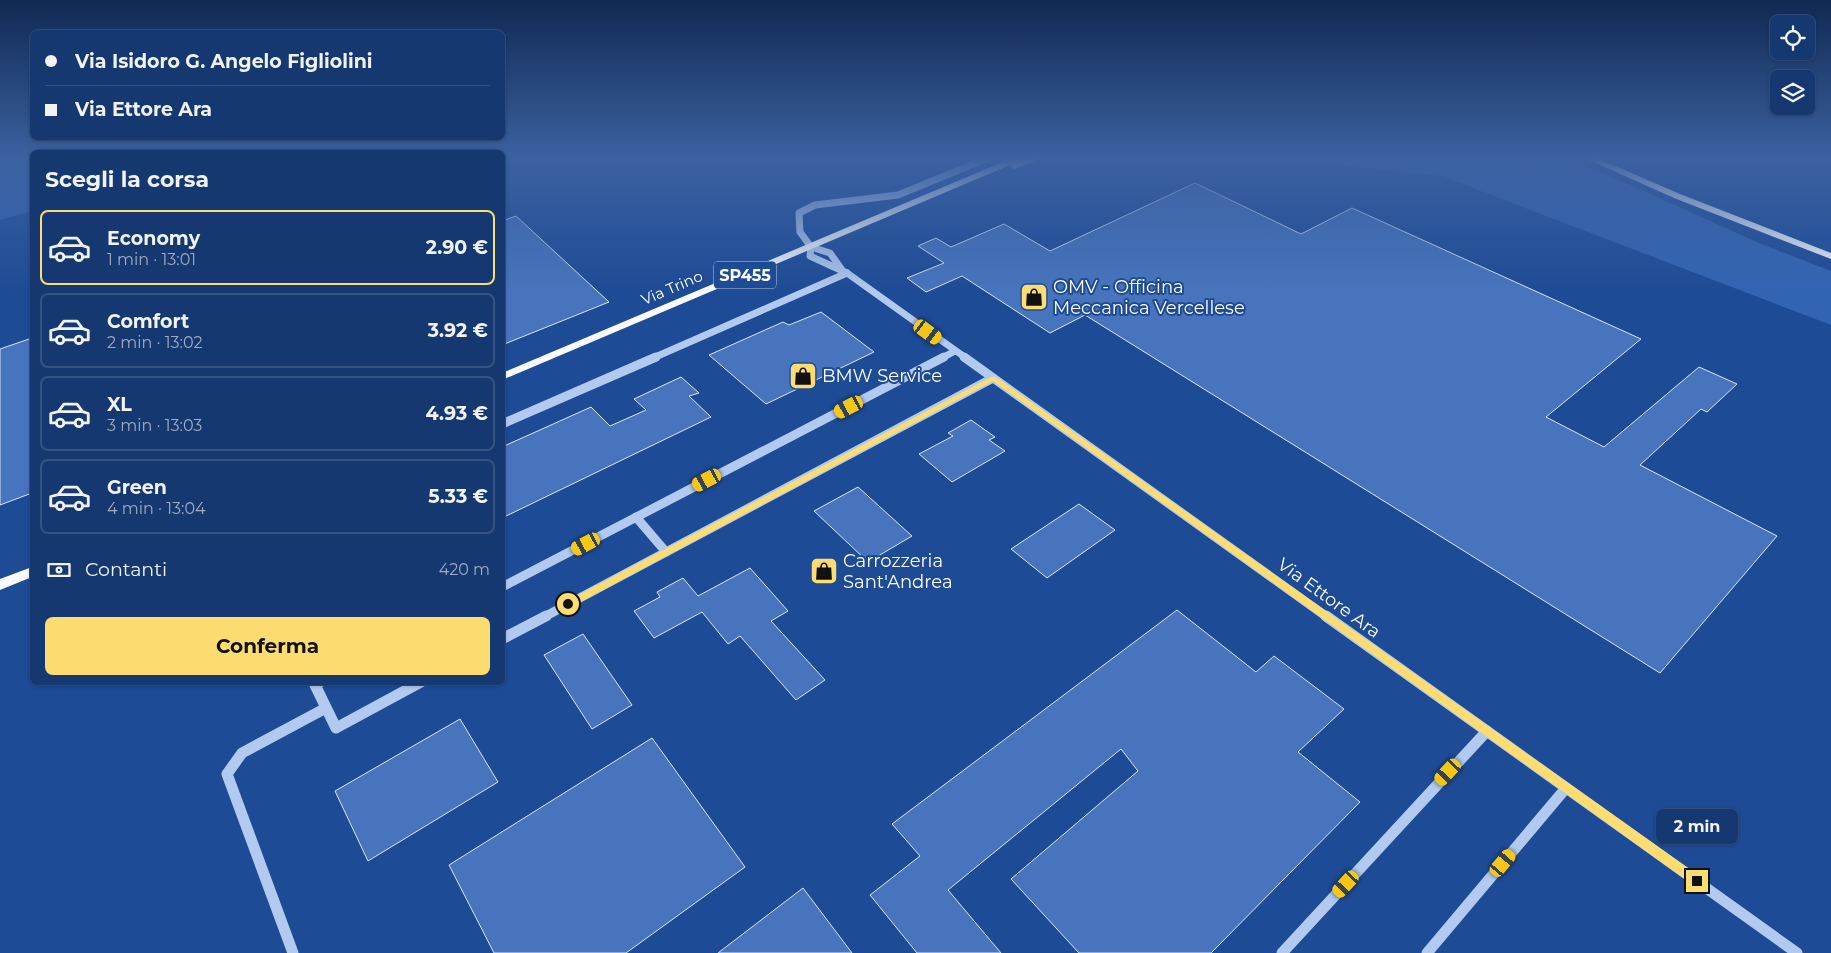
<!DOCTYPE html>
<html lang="it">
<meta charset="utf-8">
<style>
body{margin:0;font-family:Montserrat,sans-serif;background:#1f3f75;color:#f1f3f6;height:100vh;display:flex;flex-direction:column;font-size:19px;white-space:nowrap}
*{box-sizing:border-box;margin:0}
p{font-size:16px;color:#9eacc3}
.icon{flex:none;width:28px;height:28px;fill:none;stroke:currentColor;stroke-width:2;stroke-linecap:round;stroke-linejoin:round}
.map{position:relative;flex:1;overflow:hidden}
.side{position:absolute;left:30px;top:150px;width:475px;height:535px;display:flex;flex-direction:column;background:#163870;border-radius:8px;box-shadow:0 1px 4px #0004,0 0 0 1px #355283}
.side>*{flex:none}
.top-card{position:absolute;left:30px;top:30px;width:475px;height:110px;border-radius:8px;box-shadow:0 1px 4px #0004,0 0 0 1px #355283;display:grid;align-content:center;height:110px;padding:0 15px;background:#163870}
.controls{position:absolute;left:1770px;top:15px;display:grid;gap:10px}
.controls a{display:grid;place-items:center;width:45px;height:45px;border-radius:8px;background:#163870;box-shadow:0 1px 4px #0004,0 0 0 1px #355283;font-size:25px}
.end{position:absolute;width:22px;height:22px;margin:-11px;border:6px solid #fddd72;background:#111;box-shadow:0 0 0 2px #111}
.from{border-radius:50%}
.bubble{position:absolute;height:35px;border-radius:8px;background:#163870;box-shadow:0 1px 4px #0004,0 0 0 1px #355283;font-size:16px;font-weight:700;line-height:35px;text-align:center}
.car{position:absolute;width:15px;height:30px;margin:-15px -8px;border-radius:6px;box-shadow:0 0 4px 1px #0007;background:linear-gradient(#f5c518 24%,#345 0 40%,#f5c518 0 76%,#345 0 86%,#f5c518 0)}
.top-card b{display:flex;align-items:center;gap:18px;height:48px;font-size:19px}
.top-card b+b{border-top:1px solid #355283}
.top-card i{width:12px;height:12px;background:#f1f3f6}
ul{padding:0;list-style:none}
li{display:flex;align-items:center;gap:15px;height:75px;margin:0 10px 8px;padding:0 5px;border:2px solid #355283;border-radius:8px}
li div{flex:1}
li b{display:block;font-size:19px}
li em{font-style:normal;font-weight:700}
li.selected{border-color:#fddd72}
li>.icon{width:45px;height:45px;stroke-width:1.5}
h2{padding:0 15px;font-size:22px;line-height:60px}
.pay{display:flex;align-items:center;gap:12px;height:55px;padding:0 15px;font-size:19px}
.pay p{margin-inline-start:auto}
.button{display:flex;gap:10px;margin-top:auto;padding:10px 15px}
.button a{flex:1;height:58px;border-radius:8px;background:#fddd72;color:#111;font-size:20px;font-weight:700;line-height:58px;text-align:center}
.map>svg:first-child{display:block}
.green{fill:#3364b3}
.building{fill:#4774bc;stroke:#d8e6fa}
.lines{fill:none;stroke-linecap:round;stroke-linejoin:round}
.minor-far2{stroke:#b2caef;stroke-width:7}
.minor-far1{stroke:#b2caef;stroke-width:9}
.minor{stroke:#b2caef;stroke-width:11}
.major{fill:#fafcff;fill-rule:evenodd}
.route{fill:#fddd72}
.labels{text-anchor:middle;stroke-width:4;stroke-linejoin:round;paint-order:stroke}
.far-street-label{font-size:15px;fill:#fff;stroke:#1e4b95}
.shield{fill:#1e4b95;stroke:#bcc9df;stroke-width:1}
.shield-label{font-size:16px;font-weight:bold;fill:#fff}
.poi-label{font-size:18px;fill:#fff;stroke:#1e4b95;text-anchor:start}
.street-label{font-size:18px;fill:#fff;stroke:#1e4b95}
</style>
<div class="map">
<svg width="1831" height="953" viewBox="0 0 1831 953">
<rect width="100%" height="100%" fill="#1e4b95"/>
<g class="green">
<polygon points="0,158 32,158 32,211 0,220"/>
<polygon points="1312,158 1563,158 1626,183 1759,243 1831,271 1831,325 1442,176 1299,161"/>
</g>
<g class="building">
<polygon points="1195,183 1301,234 1352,208 1641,339 1546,417 1604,447 1699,367 1737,384 1707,412 1701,409 1640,465 1777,536 1660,673 1085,315 1050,333 962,276 926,292 907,278 944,263 918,246 936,238 951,247 1004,224 1050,251"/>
<polygon points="516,216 609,302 502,345 502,221"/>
<polygon points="821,312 874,352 766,404 709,355 783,322 789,325"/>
<polygon points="32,338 32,493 0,505 0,349"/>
<polygon points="681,377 699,393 689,396 711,417 502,518 502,447 591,407 610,426 646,410 634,399"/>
<polygon points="971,420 995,437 989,440 1005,451 952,482 919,454 953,436 948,433"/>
<polygon points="858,487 912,536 868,562 814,511"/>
<polygon points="1079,504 1115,530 1047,578 1011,549"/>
<polygon points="750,568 788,611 771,621 825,680 796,700 740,636 728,644 702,612 654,638 634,611 660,597 657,592 683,578 698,596"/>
<polygon points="1177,610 1256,672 1274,656 1344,709 1298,752 1360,802 1211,953 1079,953 1011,879 1138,771 1121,749 948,890 1001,953 917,953 870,895 920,856 892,824"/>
<polygon points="583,634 632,705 592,729 544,655"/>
<polygon points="460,719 498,782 368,861 335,791"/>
<polygon points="652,738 745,867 626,953 494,953 449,865"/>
<polygon points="803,888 852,953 718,953"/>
</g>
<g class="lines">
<g class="minor-far2">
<polyline points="811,247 810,256 847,273 966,358"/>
<polyline points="811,247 800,232 799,213 815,205 898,195 988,158"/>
<polyline points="811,247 830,253 842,270"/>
<polyline points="653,358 847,273"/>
<polyline points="942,358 955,351"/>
</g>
<g class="minor-far1">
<polyline points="964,357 1327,617"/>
<polyline points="502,424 656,357"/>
<polyline points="636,517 666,552"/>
<polyline points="502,587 944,357"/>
<polyline points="544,617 993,378"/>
</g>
<g class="minor">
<polyline points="1326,616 1797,953"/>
<polyline points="502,639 546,616"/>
<polyline points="320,682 315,685 336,728 421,682"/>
<polyline points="293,953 227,774 242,753 326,708"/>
<polyline points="1282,953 1487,731"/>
<polyline points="1427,953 1566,788"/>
</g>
<g class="major">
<polygon points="1012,158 1024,158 1019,162 1029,158 1042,158 1014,169 1010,165 502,380 502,373"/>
<polygon points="1585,158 1597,158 1680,194 1831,253 1831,259 1674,198"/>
<polygon points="32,567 32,577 0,590 0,579"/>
</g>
</g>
<linearGradient id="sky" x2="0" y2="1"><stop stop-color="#102952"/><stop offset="0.54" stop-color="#3b61a0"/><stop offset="1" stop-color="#3b61a0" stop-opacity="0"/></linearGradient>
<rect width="1831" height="292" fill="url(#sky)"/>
<polygon class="route" points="991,377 996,377 1701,877 1702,881 1701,885 1697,887 1693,885 993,381 571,607 565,607 565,602"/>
<defs>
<g id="shop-square" transform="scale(1.4375)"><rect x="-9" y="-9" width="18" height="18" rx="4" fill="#fddd72" stroke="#1e4b95"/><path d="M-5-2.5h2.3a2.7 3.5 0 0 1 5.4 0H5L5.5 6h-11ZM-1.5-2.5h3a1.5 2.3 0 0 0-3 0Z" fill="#111"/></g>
</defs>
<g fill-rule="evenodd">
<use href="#shop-square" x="1034" y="297"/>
<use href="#shop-square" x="803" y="376"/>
<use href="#shop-square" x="824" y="571"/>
</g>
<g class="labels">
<g class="far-street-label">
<text transform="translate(672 288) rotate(-23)" y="5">Via Trino</text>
</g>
<rect class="shield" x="714" y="261.5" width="62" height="27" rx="4"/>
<g class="shield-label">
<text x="745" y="281">SP455</text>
</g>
<g class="poi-label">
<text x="1053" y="293">OMV - Officina<tspan x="1053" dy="21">Meccanica Vercellese</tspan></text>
<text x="822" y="382">BMW Service</text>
<text x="843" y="567">Carrozzeria<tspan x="843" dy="21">Sant'Andrea</tspan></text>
</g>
<g class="street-label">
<text transform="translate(1329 598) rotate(36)" y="6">Via Ettore Ara</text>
</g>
</g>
</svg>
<div class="controls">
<a><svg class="icon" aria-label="locate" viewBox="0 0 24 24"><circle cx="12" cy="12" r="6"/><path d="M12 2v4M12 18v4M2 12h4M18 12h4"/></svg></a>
<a><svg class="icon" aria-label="layers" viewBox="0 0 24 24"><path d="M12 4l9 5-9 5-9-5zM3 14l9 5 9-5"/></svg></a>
</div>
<i class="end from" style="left:568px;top:604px"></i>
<i class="end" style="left:1697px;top:881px"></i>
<div class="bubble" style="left:1656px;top:809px;width:82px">2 min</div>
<i class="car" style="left:928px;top:332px;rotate:126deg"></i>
<i class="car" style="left:849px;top:407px;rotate:242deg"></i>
<i class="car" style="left:707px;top:480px;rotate:242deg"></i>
<i class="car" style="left:586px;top:544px;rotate:242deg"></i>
<i class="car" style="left:1448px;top:772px;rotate:223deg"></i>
<i class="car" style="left:1503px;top:863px;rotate:40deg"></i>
<i class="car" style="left:1346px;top:884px;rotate:223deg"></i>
<div class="top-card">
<b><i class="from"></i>Via Isidoro G. Angelo Figliolini</b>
<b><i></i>Via Ettore Ara</b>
</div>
<section class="side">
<h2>Scegli la corsa</h2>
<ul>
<li class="selected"><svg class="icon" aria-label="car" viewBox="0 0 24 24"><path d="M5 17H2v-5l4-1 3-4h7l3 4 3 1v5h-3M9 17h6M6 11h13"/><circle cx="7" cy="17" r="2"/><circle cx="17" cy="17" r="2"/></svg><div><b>Economy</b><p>1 min · 13:01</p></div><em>2.90 €</em></li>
<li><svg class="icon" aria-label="car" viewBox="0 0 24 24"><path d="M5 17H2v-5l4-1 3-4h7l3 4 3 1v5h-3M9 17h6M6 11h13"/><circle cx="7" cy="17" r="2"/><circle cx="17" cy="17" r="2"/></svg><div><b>Comfort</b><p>2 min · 13:02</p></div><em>3.92 €</em></li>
<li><svg class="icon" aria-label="car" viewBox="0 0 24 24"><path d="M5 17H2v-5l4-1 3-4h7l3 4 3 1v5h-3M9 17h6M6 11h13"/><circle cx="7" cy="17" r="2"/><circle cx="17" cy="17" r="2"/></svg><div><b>XL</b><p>3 min · 13:03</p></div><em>4.93 €</em></li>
<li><svg class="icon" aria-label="car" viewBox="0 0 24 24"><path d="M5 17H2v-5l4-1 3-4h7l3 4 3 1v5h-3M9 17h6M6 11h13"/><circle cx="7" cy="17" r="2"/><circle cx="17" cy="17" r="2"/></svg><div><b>Green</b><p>4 min · 13:04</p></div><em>5.33 €</em></li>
</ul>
<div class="pay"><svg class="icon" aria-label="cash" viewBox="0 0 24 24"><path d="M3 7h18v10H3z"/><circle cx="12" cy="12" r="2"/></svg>Contanti<p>420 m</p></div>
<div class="button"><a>Conferma</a></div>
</section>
</div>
